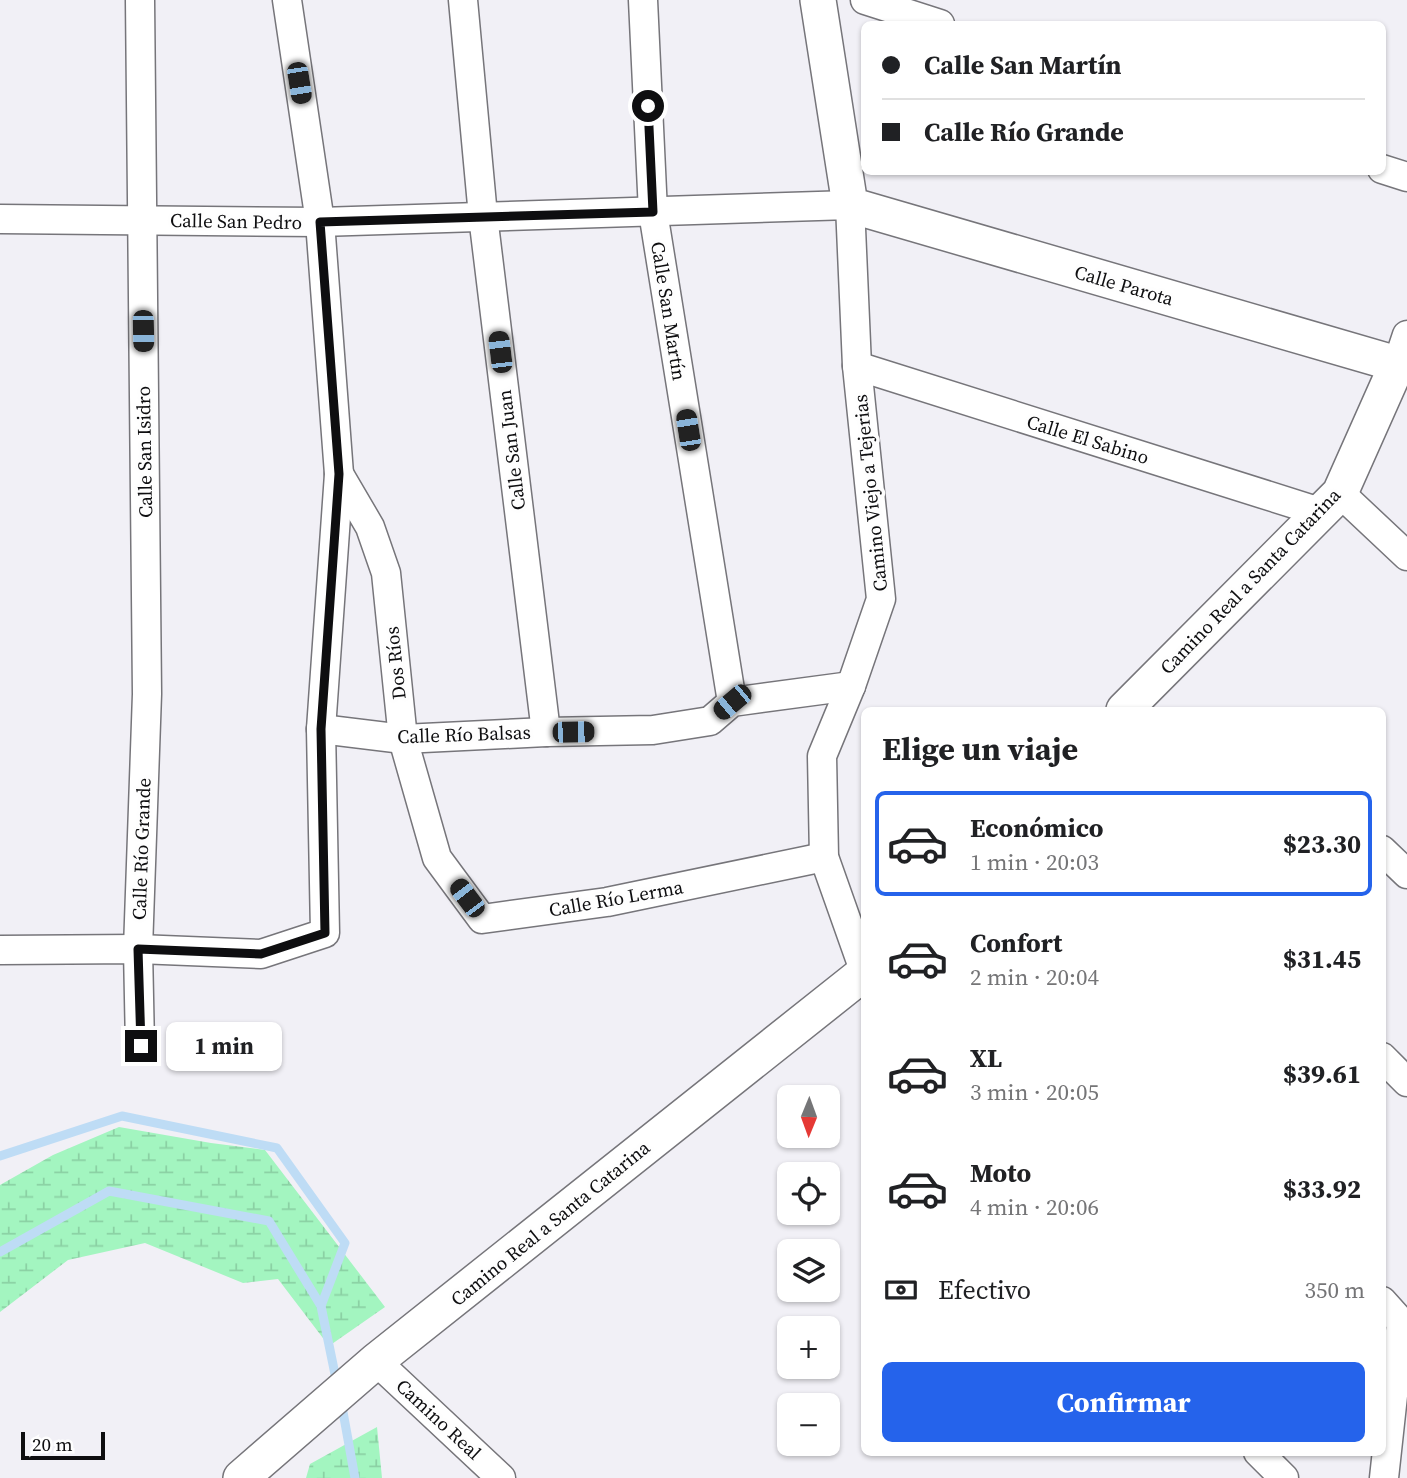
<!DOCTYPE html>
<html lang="es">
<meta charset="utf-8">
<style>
body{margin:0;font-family:"Source Serif 4",serif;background:#f2f2f2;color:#202124;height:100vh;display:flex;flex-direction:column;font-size:26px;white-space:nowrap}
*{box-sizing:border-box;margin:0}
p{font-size:23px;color:#757577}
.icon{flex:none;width:38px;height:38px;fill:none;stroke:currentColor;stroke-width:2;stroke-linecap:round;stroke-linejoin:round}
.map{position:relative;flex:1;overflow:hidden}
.sheet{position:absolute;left:861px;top:707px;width:525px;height:749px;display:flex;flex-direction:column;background:#fff;border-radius:10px;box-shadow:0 2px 5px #0004}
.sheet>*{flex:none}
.top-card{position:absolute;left:861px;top:21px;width:525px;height:154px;border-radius:10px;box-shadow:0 2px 5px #0004;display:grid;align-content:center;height:154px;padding:0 21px;background:#fff}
.needle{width:46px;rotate:181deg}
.buttons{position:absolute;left:777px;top:1085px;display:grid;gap:14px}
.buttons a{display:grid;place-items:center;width:63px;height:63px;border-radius:10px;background:#fff;box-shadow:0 2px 5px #0004;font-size:35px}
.scale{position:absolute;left:21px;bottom:18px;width:84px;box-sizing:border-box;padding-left:7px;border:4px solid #0e0e10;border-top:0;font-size:19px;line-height:24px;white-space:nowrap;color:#0e0e10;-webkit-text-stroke:5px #fefefe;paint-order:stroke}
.end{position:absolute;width:32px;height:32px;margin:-16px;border:9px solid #0e0e10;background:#fff;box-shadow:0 0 0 4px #fff}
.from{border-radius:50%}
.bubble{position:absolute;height:49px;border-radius:10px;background:#fff;box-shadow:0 2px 5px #0004;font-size:23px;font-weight:700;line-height:49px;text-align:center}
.car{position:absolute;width:21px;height:42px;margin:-21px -10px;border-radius:9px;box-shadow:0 0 5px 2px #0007;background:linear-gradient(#222 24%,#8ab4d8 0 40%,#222 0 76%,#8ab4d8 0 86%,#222 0)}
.top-card b{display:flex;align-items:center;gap:24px;height:66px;font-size:26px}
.top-card b+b{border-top:2px solid #e0e0e0}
.top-card i{width:18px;height:18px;background:#202124}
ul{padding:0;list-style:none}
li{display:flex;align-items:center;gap:21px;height:105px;margin:0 14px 10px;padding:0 7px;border:4px solid transparent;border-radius:10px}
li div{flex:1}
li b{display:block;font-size:26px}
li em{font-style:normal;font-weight:700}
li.active{border-color:#2563eb}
li>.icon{width:63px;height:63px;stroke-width:1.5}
h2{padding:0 21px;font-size:32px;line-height:84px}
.pay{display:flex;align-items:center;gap:18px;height:77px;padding:0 21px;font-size:26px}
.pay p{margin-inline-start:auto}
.cta{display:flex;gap:14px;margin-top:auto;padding:14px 21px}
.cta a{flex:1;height:80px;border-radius:10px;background:#2563eb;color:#fff;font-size:28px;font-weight:700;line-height:80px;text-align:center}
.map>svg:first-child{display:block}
.wetland{fill:url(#wetland-marsh)}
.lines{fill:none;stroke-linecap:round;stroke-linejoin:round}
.stream{stroke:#bedcf5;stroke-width:9}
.minor-casing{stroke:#76757a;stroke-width:31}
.tertiary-casing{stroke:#76757a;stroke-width:38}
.minor{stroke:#fff;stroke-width:28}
.tertiary{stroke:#fff;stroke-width:35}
.route{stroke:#0e0e10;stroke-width:9}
.labels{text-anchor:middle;stroke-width:7;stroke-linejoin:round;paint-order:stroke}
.street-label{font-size:19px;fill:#0e0e10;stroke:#fefefe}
</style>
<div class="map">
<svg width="1407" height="1478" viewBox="0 0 1407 1478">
<defs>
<pattern id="wetland-marsh" width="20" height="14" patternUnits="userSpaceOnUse" patternTransform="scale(1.75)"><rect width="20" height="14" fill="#a3f5c0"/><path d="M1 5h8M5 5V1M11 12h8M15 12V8" fill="none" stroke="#8bd1a4"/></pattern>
</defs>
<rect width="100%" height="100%" fill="#f1f0f6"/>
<g class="wetland">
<polygon points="119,1127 211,1143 265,1150 385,1307 329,1346 278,1279 243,1283 145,1243 68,1260 0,1312 0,1185 53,1155"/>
<polygon points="377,1427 382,1478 306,1478 310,1464"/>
</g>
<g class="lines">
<g class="stream">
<polyline points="0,1156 122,1116 277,1148 345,1243 321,1306"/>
<polyline points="0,1252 109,1191 269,1221 321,1306 337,1384"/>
<polyline points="341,1401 355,1478"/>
</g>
<g class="minor-casing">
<g id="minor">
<polyline points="140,0 147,694 138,949 140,1046"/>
<polyline points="463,0 483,216 546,732"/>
<polyline points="643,0 653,212 732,702"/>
<polyline points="865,0 940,24"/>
<polyline points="1382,169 1407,177"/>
<polyline points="0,219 320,222 850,205 857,366 881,599 851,686 822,756 824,857 864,970"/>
<polyline points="1397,365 1407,335"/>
<polyline points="857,366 1320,512"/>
<polyline points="339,474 370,527 386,573 403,739 437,858 482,919 607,902 824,857"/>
<polyline points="1340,493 1407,556"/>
<polyline points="321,729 403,739 546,732 653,730 710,721 732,702 851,686"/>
<polyline points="1382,850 1407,874"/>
<polyline points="0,950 138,949 261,954 325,933 321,729 339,474 320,222 287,0"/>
<polyline points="1382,1057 1407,1082"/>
<polyline points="1382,1301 1401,1322 1407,1322"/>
<polyline points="376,1361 501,1478"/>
<polyline points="1258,1452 1284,1478"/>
<polyline points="1384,1478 1401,1322"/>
</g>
</g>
<g class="tertiary-casing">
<g id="tertiary">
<polyline points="818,0 850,205 1407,367"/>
<polyline points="1124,710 1340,493 1397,365"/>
<polyline points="241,1478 376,1361 864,973"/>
</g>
</g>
<use href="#minor" class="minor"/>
<use href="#tertiary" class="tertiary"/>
</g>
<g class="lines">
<polyline class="route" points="141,1046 138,949 261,954 325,933 321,729 339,474 320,222 653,212 648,106"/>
</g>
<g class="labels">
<g class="street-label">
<text transform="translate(236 221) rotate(1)" y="7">Calle San Pedro</text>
<text transform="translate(1124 285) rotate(16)" y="7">Calle Parota</text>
<text transform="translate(669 311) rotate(81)" y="7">Calle San Martín</text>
<text transform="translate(1088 439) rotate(17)" y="7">Calle El Sabino</text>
<text transform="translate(511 450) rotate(-97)" y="7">Calle San Juan</text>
<text transform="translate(144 452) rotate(-91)" y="7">Calle San Isidro</text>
<text transform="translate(870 493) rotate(-96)" y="7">Camino Viejo a Tejerias</text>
<text transform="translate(1250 581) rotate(-46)" y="7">Camino Real a Santa Catarina</text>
<text transform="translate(395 663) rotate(-96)" y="7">Dos Ríos</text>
<text transform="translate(464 734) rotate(-2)" y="7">Calle Río Balsas</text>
<text transform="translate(141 849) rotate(-88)" y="7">Calle Río Grande</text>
<text transform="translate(616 898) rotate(-10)" y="7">Calle Río Lerma</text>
<text transform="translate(550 1223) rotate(-39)" y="7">Camino Real a Santa Catarina</text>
<text transform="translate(439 1419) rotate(43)" y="7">Camino Real</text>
</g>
</g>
</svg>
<div class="buttons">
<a><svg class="needle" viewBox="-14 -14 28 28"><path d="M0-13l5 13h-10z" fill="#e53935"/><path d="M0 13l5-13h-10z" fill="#757577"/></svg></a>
<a><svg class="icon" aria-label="locate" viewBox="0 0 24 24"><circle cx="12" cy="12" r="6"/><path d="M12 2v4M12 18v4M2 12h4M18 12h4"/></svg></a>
<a><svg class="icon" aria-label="layers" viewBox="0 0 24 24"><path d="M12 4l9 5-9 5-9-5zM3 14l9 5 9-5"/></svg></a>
<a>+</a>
<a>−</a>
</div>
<div class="scale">20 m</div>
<i class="end from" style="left:648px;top:106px"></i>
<i class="end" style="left:141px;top:1046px"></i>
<div class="bubble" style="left:166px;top:1022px;width:116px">1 min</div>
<i class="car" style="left:299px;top:83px;rotate:171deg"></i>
<i class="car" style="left:143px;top:331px;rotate:179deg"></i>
<i class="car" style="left:500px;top:352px;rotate:353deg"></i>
<i class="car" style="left:688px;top:430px;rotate:351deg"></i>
<i class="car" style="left:732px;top:702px;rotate:230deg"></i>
<i class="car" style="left:573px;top:732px;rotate:89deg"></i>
<i class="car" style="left:467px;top:898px;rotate:323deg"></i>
<div class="top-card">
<b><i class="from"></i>Calle San Martín</b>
<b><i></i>Calle Río Grande</b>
</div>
<section class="sheet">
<h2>Elige un viaje</h2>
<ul>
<li class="active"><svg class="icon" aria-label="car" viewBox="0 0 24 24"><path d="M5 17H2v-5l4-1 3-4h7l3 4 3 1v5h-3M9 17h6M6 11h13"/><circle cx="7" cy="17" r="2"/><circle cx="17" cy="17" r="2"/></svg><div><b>Económico</b><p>1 min · 20:03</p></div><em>$23.30</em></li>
<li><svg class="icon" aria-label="car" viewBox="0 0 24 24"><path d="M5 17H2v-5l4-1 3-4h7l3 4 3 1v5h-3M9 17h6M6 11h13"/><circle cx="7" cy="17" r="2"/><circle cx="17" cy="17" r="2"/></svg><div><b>Confort</b><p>2 min · 20:04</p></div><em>$31.45</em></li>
<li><svg class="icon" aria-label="car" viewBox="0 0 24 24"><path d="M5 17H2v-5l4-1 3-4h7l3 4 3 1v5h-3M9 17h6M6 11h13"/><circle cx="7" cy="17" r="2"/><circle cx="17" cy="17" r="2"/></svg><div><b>XL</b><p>3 min · 20:05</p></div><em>$39.61</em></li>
<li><svg class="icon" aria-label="car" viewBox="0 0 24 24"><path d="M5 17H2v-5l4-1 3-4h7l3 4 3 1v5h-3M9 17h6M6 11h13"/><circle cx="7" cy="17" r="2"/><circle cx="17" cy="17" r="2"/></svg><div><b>Moto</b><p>4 min · 20:06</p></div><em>$33.92</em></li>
</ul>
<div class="pay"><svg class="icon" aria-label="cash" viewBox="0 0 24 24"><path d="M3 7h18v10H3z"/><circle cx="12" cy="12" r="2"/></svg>Efectivo<p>350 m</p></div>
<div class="cta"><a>Confirmar</a></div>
</section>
</div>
